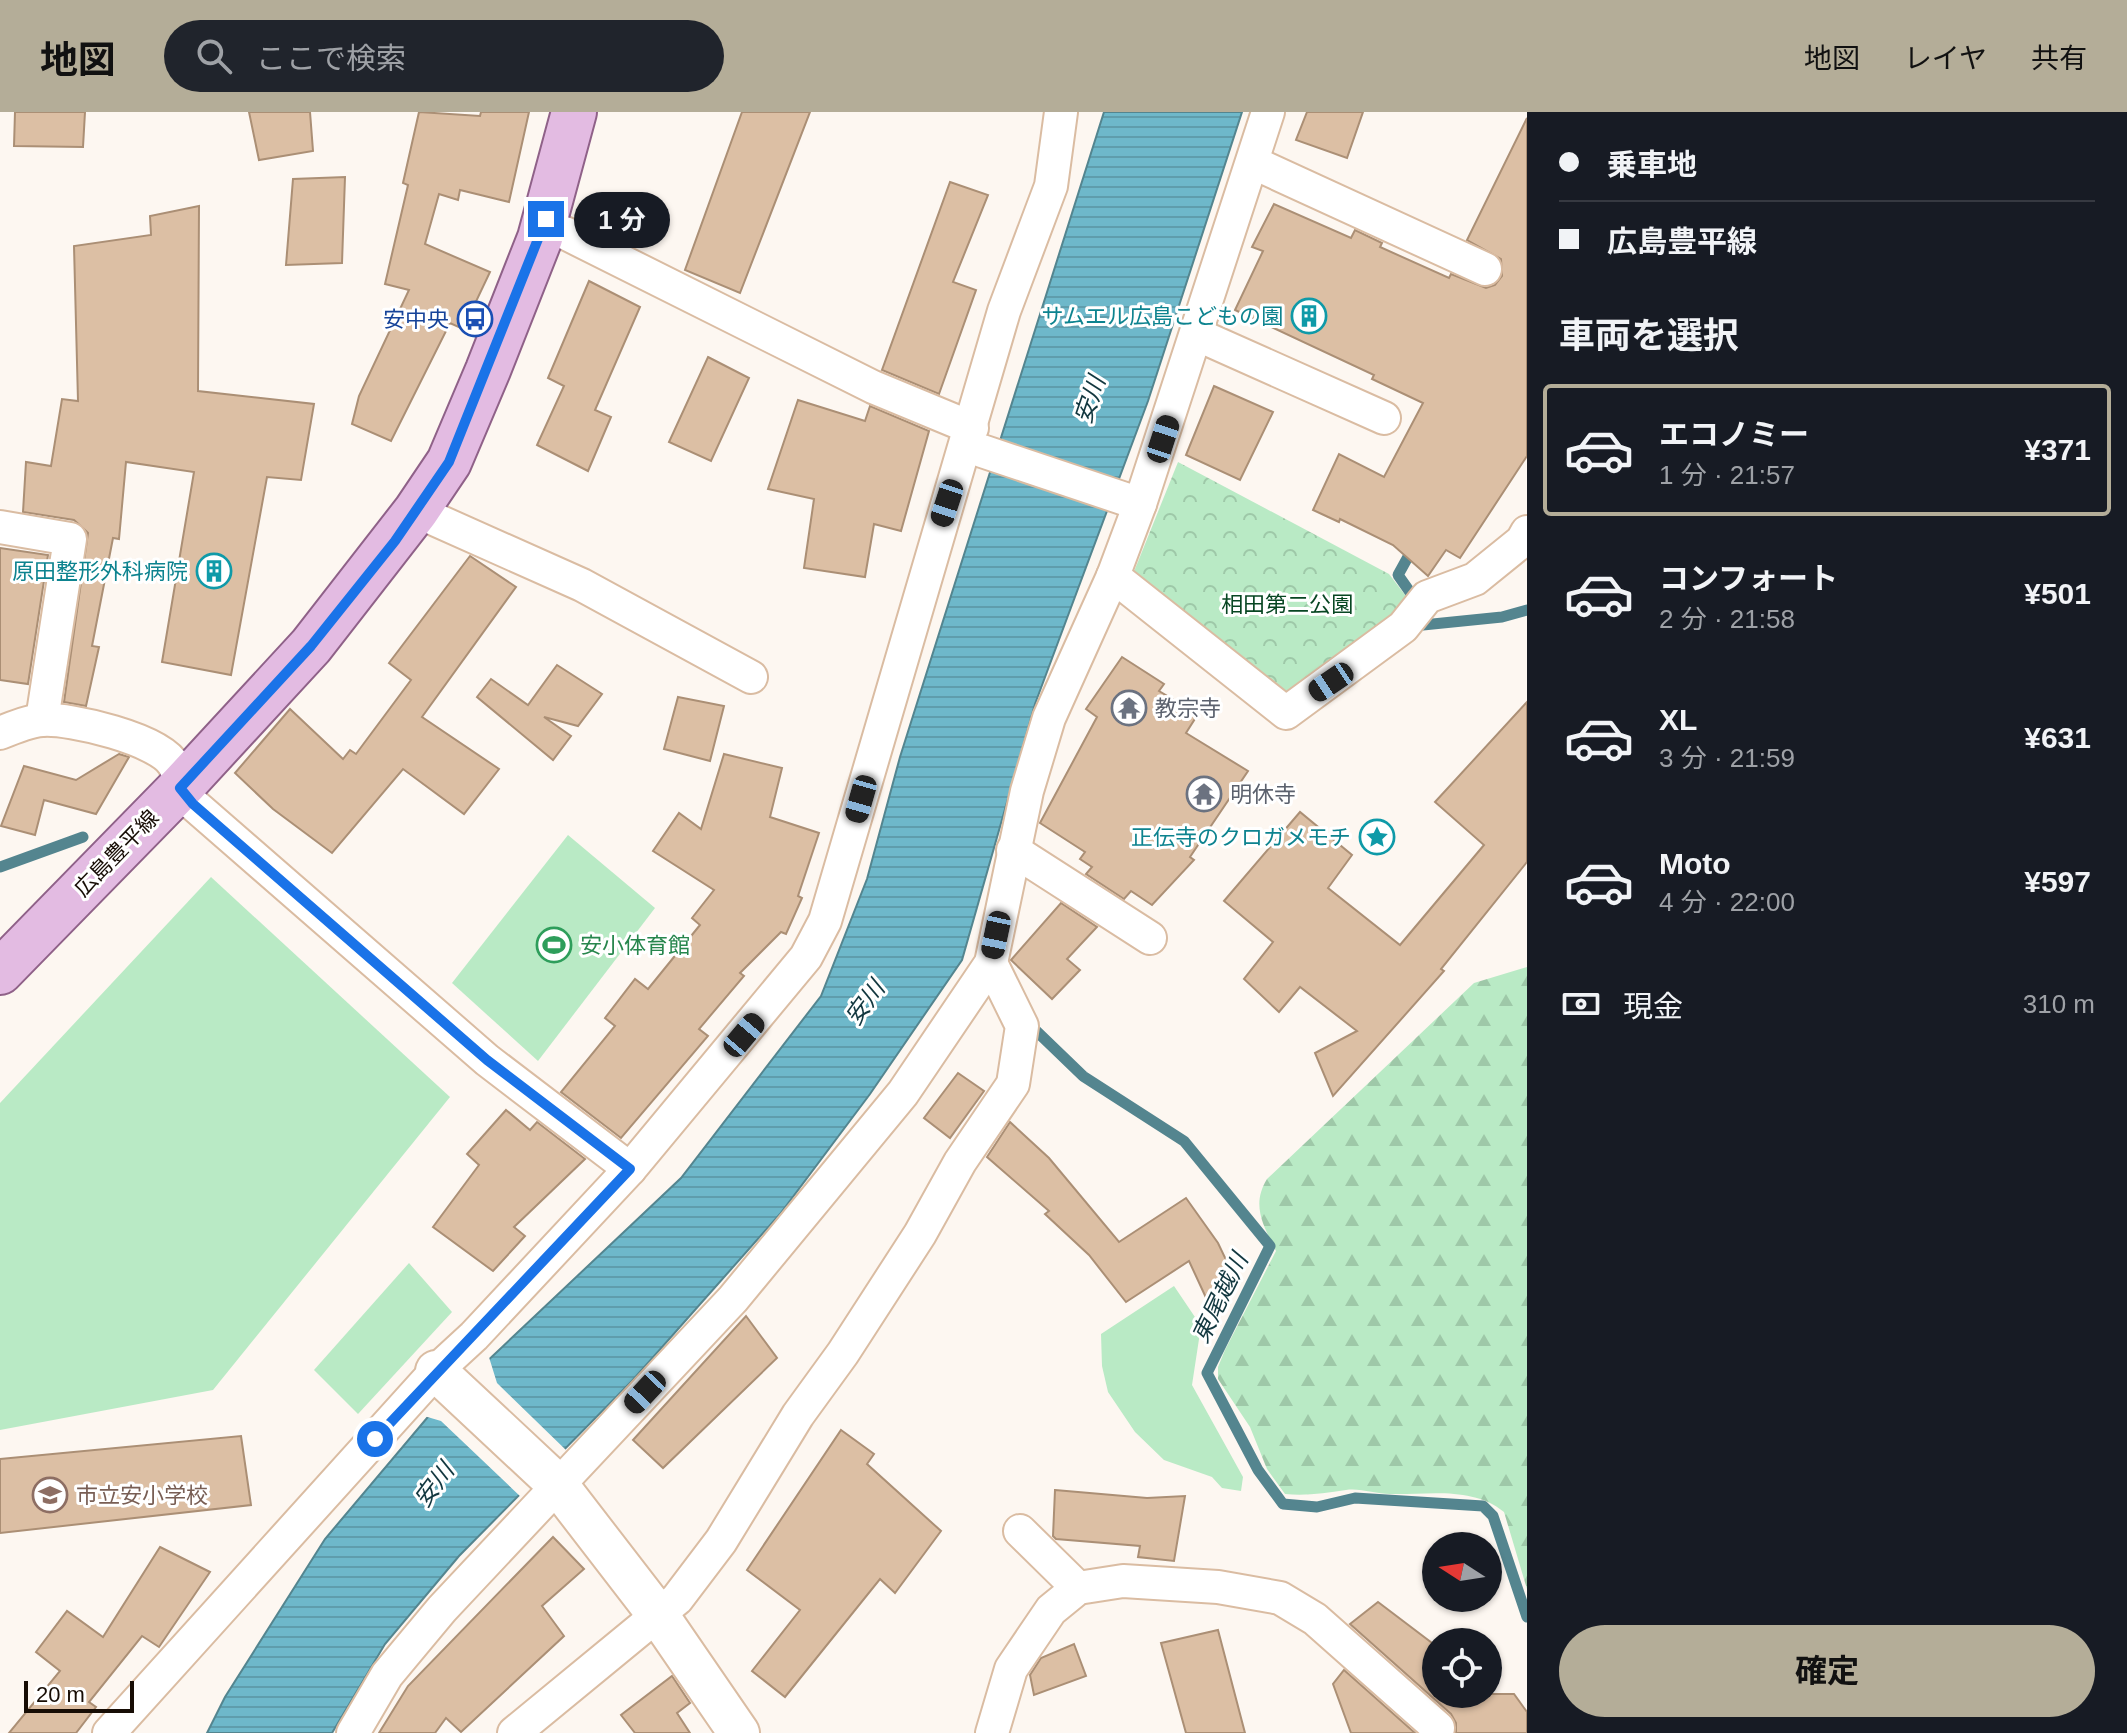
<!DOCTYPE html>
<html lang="ja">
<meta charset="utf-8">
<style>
body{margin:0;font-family:Arial,"Noto Sans JP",sans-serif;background:#20242c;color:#f1f3f6;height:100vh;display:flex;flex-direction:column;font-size:30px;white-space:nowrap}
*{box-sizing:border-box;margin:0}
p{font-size:26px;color:#9ea1a6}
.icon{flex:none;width:44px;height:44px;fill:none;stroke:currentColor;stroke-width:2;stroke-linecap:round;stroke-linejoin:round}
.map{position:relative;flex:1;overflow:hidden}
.drawer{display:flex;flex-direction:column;background:#171b24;width:600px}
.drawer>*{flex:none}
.banner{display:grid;align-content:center;height:176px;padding:0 32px;background:#171b24}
.needle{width:52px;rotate:282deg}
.tools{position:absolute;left:1422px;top:1420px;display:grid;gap:16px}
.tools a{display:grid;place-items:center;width:80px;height:80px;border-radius:50%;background:#171b24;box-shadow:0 2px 6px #0004;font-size:40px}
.scale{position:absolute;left:24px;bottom:20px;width:110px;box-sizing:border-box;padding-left:8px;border:4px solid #170d05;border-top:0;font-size:22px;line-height:28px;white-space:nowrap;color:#170d05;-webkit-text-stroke:6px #fff;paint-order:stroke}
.end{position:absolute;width:36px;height:36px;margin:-18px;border:10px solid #1a73e8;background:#fff;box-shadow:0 0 0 4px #fff}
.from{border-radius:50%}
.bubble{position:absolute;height:56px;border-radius:28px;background:#171b24;box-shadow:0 2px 6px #0004;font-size:26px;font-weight:700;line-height:56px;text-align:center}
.car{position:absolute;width:24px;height:48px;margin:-24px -12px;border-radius:10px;box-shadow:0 0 6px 2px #0007;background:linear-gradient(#222 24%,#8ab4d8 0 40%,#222 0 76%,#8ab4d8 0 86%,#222 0)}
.banner b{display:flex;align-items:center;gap:28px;height:76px;font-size:30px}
.banner b+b{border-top:2px solid #363941}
.banner i{width:20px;height:20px;background:#f1f3f6}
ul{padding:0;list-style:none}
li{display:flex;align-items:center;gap:24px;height:132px;margin:0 16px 12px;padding:0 16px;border:4px solid transparent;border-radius:8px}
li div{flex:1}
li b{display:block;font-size:30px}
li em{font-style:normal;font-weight:700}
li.current{border-color:#b4ad98}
li>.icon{width:72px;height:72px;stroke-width:1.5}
h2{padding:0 32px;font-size:36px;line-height:96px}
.pay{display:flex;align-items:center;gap:20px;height:88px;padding:0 32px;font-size:30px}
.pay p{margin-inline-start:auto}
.cta{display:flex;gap:16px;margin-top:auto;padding:16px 32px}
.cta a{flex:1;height:92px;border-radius:48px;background:#b4ad98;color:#111;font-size:32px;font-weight:700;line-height:92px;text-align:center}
header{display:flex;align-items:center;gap:48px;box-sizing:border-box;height:112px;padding:0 40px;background:#b4ad98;color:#111}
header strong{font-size:38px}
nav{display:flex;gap:44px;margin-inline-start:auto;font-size:28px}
.search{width:560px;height:72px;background:#20242c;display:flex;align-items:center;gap:20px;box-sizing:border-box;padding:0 28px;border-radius:44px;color:#9ea1a6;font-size:30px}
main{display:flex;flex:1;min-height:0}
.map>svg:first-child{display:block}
.green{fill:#b9eac5}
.forest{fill:url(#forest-firs)}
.park{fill:url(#park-crowns)}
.water{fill:url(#water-rules);stroke:#54858f;stroke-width:2}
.pier{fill:#fdf7f1}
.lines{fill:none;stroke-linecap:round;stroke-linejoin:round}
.stream{stroke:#54858f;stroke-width:11}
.building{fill:#dcbfa4;stroke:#ab8f75;stroke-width:2}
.minor-casing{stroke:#dabca2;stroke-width:36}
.tertiary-casing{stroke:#dabca2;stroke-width:44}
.primary-casing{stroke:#8f6188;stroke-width:48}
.minor{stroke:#fff;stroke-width:32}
.tertiary{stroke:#fff;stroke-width:40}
.primary{stroke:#e3bbe2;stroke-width:44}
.route{stroke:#1a73e8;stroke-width:10}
.labels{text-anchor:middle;stroke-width:6;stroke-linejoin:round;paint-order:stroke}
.culture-label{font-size:22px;fill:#0d838f;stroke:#fff;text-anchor:end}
.transit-label{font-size:22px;fill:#164399;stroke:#fff;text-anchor:end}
.park-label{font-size:22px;fill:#074622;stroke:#fff}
.worship-label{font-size:22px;fill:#5b616d;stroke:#fff;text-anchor:start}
.street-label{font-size:22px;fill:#170d05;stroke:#fff}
.leisure-label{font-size:22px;fill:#27864d;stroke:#fff;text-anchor:start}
.education-label{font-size:22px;fill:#785e54;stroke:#fff;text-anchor:start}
.water-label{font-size:24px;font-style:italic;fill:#12373f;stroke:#fff}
</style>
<header>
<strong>地図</strong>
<div class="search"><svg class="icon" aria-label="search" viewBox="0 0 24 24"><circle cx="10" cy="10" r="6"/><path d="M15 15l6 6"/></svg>ここで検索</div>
<nav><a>地図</a><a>レイヤ</a><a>共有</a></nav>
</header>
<main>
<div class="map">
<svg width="1527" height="1621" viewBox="0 0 1527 1621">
<defs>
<pattern id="forest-firs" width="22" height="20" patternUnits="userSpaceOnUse" patternTransform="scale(2)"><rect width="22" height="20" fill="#b9eac5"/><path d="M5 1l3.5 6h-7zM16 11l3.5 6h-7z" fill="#9ec8a8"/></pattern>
<pattern id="park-crowns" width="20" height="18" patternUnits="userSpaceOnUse" patternTransform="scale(2)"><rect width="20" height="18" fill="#b9eac5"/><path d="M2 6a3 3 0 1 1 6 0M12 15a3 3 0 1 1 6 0" fill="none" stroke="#9ec8a8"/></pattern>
<pattern id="water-rules" width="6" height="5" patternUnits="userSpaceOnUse" patternTransform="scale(2)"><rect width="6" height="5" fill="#6eb8ca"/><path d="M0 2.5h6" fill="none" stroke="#5f9dac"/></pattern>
</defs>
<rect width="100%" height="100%" fill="#fdf7f1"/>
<g class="green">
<polygon points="568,723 655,796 538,949 452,871"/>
<polygon points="211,765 450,985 213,1278 0,1318 0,991"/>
<polygon points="409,1151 452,1200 358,1302 314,1258"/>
<polygon points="1174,1174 1201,1214 1192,1273 1243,1365 1241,1379 1222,1376 1212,1365 1164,1348 1135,1320 1108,1280 1102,1254 1101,1222"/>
</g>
<path class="forest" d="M1527 855V1477L1504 1400C1472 1374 1428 1383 1390 1382 1376 1382 1360 1376 1346 1378 1325 1381 1307 1384 1285 1382L1267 1357 1250 1315 1218 1267V1255L1225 1238 1276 1139C1263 1113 1251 1093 1267 1067L1474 871Z"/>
<polygon class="park" points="1178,350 1389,462 1409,488 1398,508 1286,590 1133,462"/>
<polygon class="water" points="1104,0 1242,0 1148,289 1035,592 962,848 870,982 780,1102 632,1269 459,1444 385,1532 332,1621 207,1621 225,1585 325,1427 427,1306 681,1066 821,884 867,767 900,645"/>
<polygon class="pier" points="488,1242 497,1271 568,1340 522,1386 441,1309 424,1304"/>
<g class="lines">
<g class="stream">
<polyline points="1414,434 1398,463 1417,490"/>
<polyline points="1413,514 1502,505 1527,498"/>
<polyline points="0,755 83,725"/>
<polyline points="1028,911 1083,964 1184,1029 1270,1134 1207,1261 1258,1358 1283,1392 1317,1395 1355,1386 1483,1394 1493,1404 1527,1505"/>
</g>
</g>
<g class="building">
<polygon points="15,0 85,0 83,35 14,34"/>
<polygon points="249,0 310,0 313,39 259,48"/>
<polygon points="419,0 480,4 481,0 529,0 509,90 460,78 458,88 439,82 425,132 490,160 463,217 450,211 391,329 352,312 359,284 409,178 385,172 408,73 403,71"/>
<polygon points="742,0 810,0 740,181 685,158"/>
<polygon points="1307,0 1363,0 1347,46 1296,28"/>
<polygon points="1527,6 1527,344 1460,446 1446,438 1428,464 1393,433 1340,407 1339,410 1313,398 1339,342 1384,365 1423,291 1372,267 1374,263 1235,198 1263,139 1252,135 1274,92 1351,126 1355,118 1382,131 1380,135 1449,166 1451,162 1486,176 1495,173 1502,164 1501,147 1467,128"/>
<polygon points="345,65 342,151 286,153 293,67"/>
<polygon points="950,70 988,83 953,170 976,178 939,282 882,258"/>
<polygon points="199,94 198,279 314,292 301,368 267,365 231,563 162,550 194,360 126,350 119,427 113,426 92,534 99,535 86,594 64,590 88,421 74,408 23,400 26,350 51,354 62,287 78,289 74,134 151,123 150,104"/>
<polygon points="589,169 640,195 595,298 611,305 588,359 537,333 564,274 548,266"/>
<polygon points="708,245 749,266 711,349 669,330"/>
<polygon points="1214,274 1273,300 1240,368 1186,343"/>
<polygon points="798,288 865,309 870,294 929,319 901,419 874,412 865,465 804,456 814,387 768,377"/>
<polygon points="0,436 48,443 28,572 0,568"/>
<polygon points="470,444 516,475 422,605 499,657 464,702 403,657 332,741 273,697 235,661 290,597 343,647 350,638 356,642 411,568 389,551"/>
<polygon points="1122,545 1164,572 1159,579 1198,602 1186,621 1248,659 1190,745 1194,748 1152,793 1131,779 1124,787 1086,762 1092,755 1080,747 1085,740 1040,711 1097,605 1086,597"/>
<polygon points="557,553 602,582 578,614 544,605 571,624 553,648 477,585 491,567 528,593"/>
<polygon points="678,585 724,594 710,649 664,637"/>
<polygon points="1527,590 1527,750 1441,857 1444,859 1333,984 1315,941 1357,919 1300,875 1279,900 1244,867 1273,830 1224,789 1300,700 1352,743 1328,776 1400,833 1484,733 1435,690"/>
<polygon points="119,642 129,645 96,702 44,688 35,723 1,714 24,654 76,668"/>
<polygon points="724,642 782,656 770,705 819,721 798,784 802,786 786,822 781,820 740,861 744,864 699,917 708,924 621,1026 561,980 615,914 605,906 635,867 648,877 700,813 692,806 714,778 653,739 679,701 701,717"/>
<polygon points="1061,791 1097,815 1067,847 1080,858 1052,887 1011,848"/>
<polygon points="958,961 984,979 950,1026 924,1006"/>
<polygon points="506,998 530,1018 537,1010 585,1047 514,1115 525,1124 493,1159 433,1115 479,1053 467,1042"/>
<polygon points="1010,1010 1049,1046 1119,1130 1186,1086 1218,1131 1238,1173 1208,1190 1189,1149 1126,1190 1089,1143 1045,1102 1049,1099 987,1045"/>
<polygon points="746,1204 777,1246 663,1356 633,1328"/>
<polygon points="841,1318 874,1342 867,1352 941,1419 895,1481 880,1467 785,1585 752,1559 800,1498 747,1458"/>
<polygon points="241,1324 251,1393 0,1421 0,1347"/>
<polygon points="1055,1378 1147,1386 1185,1384 1174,1449 1138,1445 1140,1434 1056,1427 1053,1424"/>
<polygon points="553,1425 584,1457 542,1494 564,1524 461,1620 446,1606 435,1621 379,1621 408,1574"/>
<polygon points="160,1435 210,1460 159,1535 142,1524 89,1590 96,1595 76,1621 9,1621 60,1559 36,1540 67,1499 103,1525"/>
<polygon points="1378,1490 1436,1534 1436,1582 1514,1582 1527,1600 1527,1621 1456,1621 1456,1611 1451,1602 1350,1512"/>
<polygon points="1218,1518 1245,1621 1186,1621 1161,1531"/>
<polygon points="1074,1532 1086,1564 1034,1583 1030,1563 1041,1546"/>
<polygon points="1344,1558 1415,1621 1351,1621 1333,1572"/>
<polygon points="672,1564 690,1591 677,1601 690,1621 635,1621 621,1603"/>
</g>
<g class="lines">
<g class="minor-casing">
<g id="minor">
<polyline points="1254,51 1485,157"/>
<polyline points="565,121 873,275 972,316"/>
<polyline points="1198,223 1384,306"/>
<polyline points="982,339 1140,392"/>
<polyline points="416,399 582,473 751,565"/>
<polyline points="0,415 70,427 42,608"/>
<polyline points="1113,464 1286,601 1403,515 1427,485 1475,467 1522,429 1527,420"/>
<path d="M0 621C12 616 29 609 42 608 70 606 160 627 174 653 182 668 181 677 193 692L487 948 630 1057"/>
<polyline points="1013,738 1150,826"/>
<polyline points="1020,1419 1078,1476"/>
<polyline points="109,1621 436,1259 474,1224 630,1057 806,845 825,809 1004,199 1051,74 1061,0"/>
<polyline points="353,1621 387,1563 442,1497 733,1187 903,981 991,851 1027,679 1049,606 1113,464 1140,392 1268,0"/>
<polyline points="514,1621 677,1487 721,1429 798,1303 843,1241 920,1122 960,1050 1013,972 1022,914 991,851"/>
<polyline points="992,1621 1011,1557 1051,1498 1078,1476 1123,1469 1218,1475 1280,1486 1315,1507 1438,1616"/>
</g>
</g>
<g class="tertiary-casing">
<polyline id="tertiary" points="436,1259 557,1372 658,1503 739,1621"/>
</g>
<g class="primary-casing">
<polyline id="primary" points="0,860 180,676 311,534 416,399 449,350 488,258 540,126 574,0"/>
</g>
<use href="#minor" class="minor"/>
<use href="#tertiary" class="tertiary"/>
<use href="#primary" class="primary"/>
</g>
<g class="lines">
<polyline class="route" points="375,1327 630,1057 487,948 193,692 180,676 311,534 395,429 449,350 546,107"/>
</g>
<defs>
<g id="building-ring" transform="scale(1.8)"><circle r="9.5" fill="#fff" stroke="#0f9aa8" stroke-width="1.5"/><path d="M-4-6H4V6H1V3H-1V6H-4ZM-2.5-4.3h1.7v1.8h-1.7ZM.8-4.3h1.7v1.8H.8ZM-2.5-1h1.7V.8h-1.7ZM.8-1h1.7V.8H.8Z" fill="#0f9aa8"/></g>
<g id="bus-ring" transform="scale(1.8)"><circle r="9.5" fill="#fff" stroke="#1a4fb4" stroke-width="1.5"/><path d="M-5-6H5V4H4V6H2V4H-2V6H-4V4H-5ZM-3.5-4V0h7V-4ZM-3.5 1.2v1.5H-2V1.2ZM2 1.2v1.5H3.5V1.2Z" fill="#1a4fb4"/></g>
<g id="temple-ring" transform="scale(1.8)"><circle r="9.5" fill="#fff" stroke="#6b7280" stroke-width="1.5"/><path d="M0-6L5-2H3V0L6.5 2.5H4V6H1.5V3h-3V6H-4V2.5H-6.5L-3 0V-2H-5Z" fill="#6b7280"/></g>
<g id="sight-ring" transform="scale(1.8)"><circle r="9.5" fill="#fff" stroke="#0f9aa8" stroke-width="1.5"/><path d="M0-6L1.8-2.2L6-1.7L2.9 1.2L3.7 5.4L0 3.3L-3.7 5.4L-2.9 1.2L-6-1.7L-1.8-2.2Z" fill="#0f9aa8"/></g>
<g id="stadium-ring" transform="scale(1.8)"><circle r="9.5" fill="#fff" stroke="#2e9e5b" stroke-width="1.5"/><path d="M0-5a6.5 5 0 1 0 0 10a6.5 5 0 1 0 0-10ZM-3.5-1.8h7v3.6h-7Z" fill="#2e9e5b"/></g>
<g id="school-ring" transform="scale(1.8)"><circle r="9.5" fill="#fff" stroke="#8d6e63" stroke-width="1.5"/><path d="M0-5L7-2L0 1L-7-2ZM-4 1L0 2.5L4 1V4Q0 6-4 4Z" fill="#8d6e63"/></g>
</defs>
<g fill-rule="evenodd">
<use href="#building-ring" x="1309" y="204"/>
<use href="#bus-ring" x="475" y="207"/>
<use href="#building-ring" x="214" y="459"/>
<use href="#temple-ring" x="1129" y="596"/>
<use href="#temple-ring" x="1204" y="682"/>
<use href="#sight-ring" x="1377" y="725"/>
<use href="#stadium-ring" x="554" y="833"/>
<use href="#school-ring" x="50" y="1383"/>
</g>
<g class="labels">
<g class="culture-label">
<text x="1283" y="212">サムエル広島こどもの園</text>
<text x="188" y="467">原田整形外科病院</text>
<text x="1351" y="733">正伝寺のクロガメモチ</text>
</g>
<g class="transit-label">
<text x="449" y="215">安中央</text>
</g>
<g class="park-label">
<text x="1287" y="500">相田第二公園</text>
</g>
<g class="worship-label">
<text x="1155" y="604">教宗寺</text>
<text x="1230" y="690">明休寺</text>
</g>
<g class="street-label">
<text transform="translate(116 741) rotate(-46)" y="8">広島豊平線</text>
</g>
<g class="leisure-label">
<text x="580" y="841">安小体育館</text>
</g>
<g class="education-label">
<text x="76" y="1391">市立安小学校</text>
</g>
<g class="water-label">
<text transform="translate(1090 288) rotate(-71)" y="8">安川</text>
<text transform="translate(865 891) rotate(-54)" y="8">安川</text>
<text transform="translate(1220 1186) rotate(-64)" y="8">東尾越川</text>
<text transform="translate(434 1373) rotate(-53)" y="8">安川</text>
</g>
</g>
</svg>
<div class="tools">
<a><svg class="needle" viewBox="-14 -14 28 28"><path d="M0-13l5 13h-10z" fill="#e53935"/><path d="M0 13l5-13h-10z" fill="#9ea1a6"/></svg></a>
<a><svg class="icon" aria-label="locate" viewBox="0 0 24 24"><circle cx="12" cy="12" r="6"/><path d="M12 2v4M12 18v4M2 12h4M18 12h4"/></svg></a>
</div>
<div class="scale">20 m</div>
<i class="end from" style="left:375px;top:1327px"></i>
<i class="end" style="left:546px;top:107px"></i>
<div class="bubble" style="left:574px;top:80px;width:96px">1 分</div>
<i class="car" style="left:1163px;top:327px;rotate:18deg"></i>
<i class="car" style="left:947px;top:391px;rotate:198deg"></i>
<i class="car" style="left:1331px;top:570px;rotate:236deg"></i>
<i class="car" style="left:861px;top:687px;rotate:196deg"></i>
<i class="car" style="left:996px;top:823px;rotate:192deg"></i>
<i class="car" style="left:744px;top:923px;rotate:40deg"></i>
<i class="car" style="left:645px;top:1280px;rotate:223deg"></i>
</div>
<section class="drawer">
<div class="banner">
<b><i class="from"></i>乗車地</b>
<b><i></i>広島豊平線</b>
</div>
<h2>車両を選択</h2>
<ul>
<li class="current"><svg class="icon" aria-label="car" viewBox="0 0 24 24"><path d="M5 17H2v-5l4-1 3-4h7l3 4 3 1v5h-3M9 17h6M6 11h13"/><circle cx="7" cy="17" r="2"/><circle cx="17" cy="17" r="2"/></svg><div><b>エコノミー</b><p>1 分 · 21:57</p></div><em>¥371</em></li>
<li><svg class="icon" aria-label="car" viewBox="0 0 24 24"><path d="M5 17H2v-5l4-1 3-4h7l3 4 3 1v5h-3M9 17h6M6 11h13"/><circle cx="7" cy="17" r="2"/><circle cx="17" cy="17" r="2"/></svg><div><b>コンフォート</b><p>2 分 · 21:58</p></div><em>¥501</em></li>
<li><svg class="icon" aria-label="car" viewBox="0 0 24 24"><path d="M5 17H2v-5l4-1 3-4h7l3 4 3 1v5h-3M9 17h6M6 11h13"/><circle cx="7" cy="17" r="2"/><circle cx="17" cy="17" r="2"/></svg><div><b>XL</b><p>3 分 · 21:59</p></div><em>¥631</em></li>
<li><svg class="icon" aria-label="car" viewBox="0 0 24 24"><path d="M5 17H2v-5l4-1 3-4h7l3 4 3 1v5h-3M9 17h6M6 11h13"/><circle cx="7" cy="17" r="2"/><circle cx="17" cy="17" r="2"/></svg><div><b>Moto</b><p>4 分 · 22:00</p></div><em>¥597</em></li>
</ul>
<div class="pay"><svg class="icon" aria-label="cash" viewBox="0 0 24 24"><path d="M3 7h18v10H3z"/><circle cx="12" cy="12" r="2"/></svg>現金<p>310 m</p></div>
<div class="cta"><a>確定</a></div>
</section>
</main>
